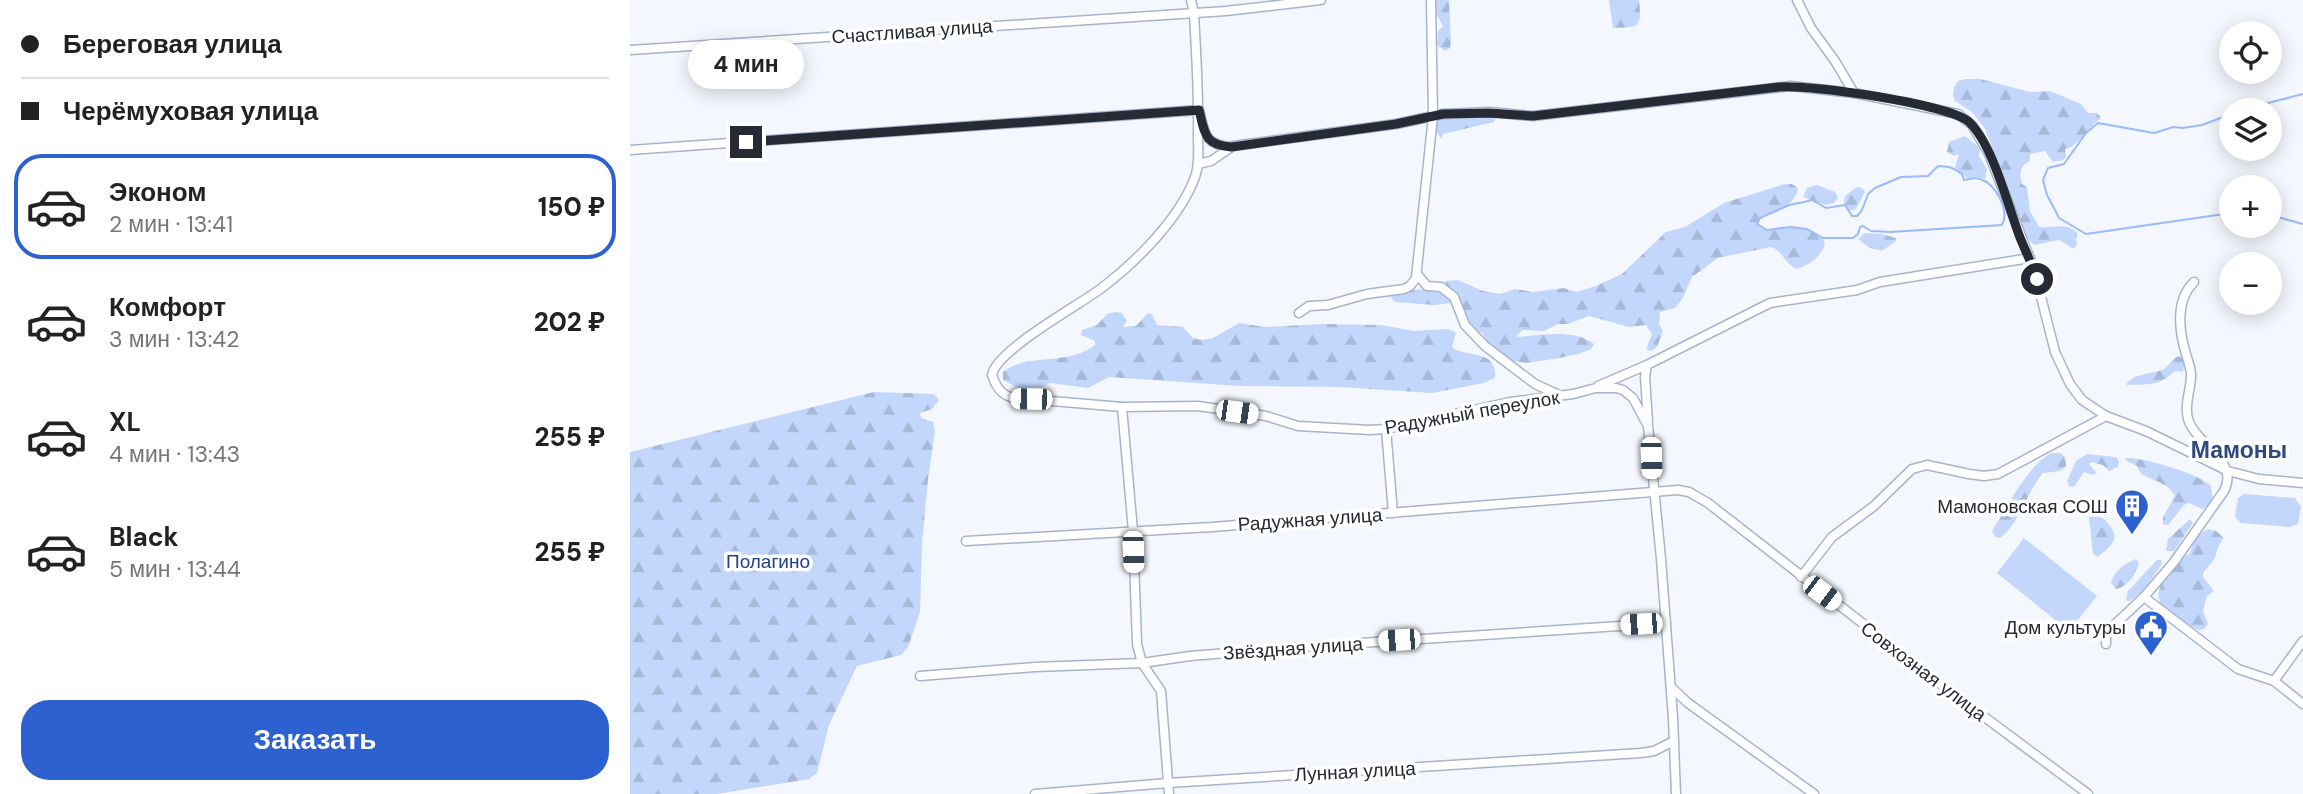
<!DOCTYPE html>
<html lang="ru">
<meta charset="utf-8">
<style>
body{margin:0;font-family:"DM Sans",sans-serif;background:#f6f6f6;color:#222;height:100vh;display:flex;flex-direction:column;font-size:26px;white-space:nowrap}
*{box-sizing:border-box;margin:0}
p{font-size:23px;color:#767676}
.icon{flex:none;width:38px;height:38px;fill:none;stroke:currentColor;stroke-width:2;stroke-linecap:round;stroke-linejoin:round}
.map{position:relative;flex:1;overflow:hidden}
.drawer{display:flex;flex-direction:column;background:#fff;width:630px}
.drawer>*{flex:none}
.banner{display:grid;align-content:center;height:154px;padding:0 21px;background:#fff}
.buttons{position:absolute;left:1589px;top:21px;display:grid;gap:14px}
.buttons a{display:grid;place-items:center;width:63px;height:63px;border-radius:50%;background:#fff;box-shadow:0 4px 18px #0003;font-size:35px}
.end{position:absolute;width:32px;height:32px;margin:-16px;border:9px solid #252a34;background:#fff;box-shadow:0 0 0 4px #fff}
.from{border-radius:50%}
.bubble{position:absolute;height:49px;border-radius:24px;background:#fff;box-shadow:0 4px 18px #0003;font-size:23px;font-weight:800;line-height:49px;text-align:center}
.car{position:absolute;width:21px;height:42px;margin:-21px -10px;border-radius:9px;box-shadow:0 0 5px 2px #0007;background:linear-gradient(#fff 24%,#345 0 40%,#fff 0 76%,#345 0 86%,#fff 0)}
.banner b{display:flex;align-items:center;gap:24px;height:66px;font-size:26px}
.banner b+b{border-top:2px solid #e0e0e0}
.banner i{width:18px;height:18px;background:#222}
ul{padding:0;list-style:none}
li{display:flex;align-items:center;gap:21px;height:105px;margin:0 14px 10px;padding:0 7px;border:4px solid transparent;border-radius:28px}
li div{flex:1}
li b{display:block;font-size:26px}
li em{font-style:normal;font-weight:800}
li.on{border-color:#2e61d0}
li>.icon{width:63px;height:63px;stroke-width:1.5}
.action{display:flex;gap:14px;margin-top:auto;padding:14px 21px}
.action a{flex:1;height:80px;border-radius:28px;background:#2e61d0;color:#fff;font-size:28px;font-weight:800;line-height:80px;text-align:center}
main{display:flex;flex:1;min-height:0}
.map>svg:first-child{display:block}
.forest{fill:url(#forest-firs)}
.garden{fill:#c3d7fd}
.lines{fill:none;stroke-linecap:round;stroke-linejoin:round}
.stream{stroke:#99bbfd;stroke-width:2}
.minor-casing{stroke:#a6b4cd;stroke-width:11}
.minor{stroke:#fff;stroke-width:8}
.route{stroke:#252a34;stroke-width:9}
.labels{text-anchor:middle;stroke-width:7;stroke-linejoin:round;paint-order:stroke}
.street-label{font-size:19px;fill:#252a34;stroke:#fff}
.poi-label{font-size:19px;fill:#252a34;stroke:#fff;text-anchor:end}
.park-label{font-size:19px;fill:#1e408b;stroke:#fff}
.quarter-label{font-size:23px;font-weight:bold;fill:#2d4981;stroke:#fff}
</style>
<main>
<section class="drawer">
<div class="banner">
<b><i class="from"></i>Береговая улица</b>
<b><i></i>Черёмуховая улица</b>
</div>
<ul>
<li class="on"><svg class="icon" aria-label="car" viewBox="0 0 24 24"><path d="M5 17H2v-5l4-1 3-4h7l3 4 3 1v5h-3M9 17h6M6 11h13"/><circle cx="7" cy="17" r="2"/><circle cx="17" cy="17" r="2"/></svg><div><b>Эконом</b><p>2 мин · 13:41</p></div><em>150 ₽</em></li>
<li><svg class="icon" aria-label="car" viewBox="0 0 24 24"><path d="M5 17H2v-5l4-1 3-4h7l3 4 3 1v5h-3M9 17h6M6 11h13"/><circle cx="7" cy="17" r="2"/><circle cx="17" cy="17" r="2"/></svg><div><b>Комфорт</b><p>3 мин · 13:42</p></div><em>202 ₽</em></li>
<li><svg class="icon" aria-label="car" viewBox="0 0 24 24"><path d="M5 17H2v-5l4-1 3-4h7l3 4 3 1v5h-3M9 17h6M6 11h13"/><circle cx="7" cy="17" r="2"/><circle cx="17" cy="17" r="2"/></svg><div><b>XL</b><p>4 мин · 13:43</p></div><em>255 ₽</em></li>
<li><svg class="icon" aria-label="car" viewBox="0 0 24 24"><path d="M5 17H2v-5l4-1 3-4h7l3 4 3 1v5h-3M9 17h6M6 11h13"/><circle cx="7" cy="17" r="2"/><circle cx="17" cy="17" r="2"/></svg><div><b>Black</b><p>5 мин · 13:44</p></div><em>255 ₽</em></li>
</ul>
<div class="action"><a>Заказать</a></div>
</section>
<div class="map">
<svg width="1673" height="794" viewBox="0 0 1673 794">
<defs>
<pattern id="forest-firs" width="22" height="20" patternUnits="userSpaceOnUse" patternTransform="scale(1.75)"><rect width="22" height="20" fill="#c3d7fd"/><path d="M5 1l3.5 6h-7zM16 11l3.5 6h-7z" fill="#a7b9d9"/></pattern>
</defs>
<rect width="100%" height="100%" fill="#f4f7fd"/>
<g class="forest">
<polygon points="806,0 819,0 821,42 820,48 815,51 807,45 808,31 813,26 807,15"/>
<path d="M979 0H1009C1012 29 1009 27 983 28Z"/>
<path d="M1335 79H1350L1400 92 1420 91 1451 104 1458 113H1467L1470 116V119C1457 128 1449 146 1435 149L1436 157 1433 160 1423 162 1415 151 1400 154V161C1390 166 1389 173 1392 184L1397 187 1400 211 1409 227C1423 229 1437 221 1448 234L1446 240 1447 244 1444 249 1429 240 1404 245 1396 237 1355 129 1342 112 1325 101 1323 95 1324 87 1328 81Z"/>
<polygon points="864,115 866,118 864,122 813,134 811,139 806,130 806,121 812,117"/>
<polygon points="1335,136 1350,148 1349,156 1357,169 1355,179 1348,177 1337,178 1325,167 1329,154 1324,156 1317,152 1319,142"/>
<path d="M1155 184H1162L1168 188C1165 207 1145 211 1130 218L1128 224 1137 230C1157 229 1181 222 1195 242 1194 255 1178 266 1167 269 1155 264 1153 251 1141 247L1088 258 1062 277 1053 298 1045 308 1030 312 1029 324 1033 331 1027 347 1021 351 1016 349 1022 334 1016 325 999 327 959 316 938 324H928L914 331 893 330 886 336 889 337C912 335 944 329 964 344L961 349 949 354 923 359 897 363 882 361 861 347 852 333 842 329 814 285 816 281 828 280 853 291 870 294 885 289 903 292 934 288 946 292 966 286 992 274 1036 232 1055 227 1094 203Z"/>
<polygon points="1187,185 1205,192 1208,198 1204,203 1195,205 1173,197 1177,188"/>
<polygon points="1227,187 1232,188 1235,192 1226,209 1219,211 1214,202 1215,196"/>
<polygon points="1235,233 1252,234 1266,238 1266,241 1252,251 1240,248 1228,239"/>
<polygon points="794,289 815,294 822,301 822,303 804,305 765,302 761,298 764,292"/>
<path d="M485 312 492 313 497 321 493 327 506 326 518 313 522 314 527 325 553 327 563 338 571 340 583 338 609 323 635 327 692 324 751 325 784 331 818 329 826 333 822 347C834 358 868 348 865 378L854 383 802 393 710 387 610 386 479 377 458 388 420 383 412 387 388 388 373 380V372C397 352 436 367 465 345V341L451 335 452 330 467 325 477 314Z"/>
<path d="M1549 356 1555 361 1553 372 1545 371C1528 387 1518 384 1496 385 1503 373 1519 375 1532 370 1539 367 1541 359 1549 356Z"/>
<polygon points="244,392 304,394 309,400 302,409 290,413 291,418 303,422 305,431 298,479 292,543 290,612 278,647 271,655 227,666 199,725 187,773 179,779 87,794 0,794 0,452"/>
<path d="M1422 453H1430L1435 457 1436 466 1430 471 1413 473C1397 492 1389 524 1370 538L1365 537 1362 531C1376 509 1399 463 1422 453Z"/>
<polygon points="1457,454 1486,457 1489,461 1488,467 1479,471 1473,465 1461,462 1459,464 1467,473 1461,475 1454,472 1444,487 1439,486 1437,481 1446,461"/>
<path d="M1496 458C1513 457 1570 474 1581 486L1583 503 1572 509 1559 503 1554 505 1538 525 1533 524V517L1545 496C1539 484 1523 480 1511 474L1507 466 1495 460Z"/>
<path d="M1463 513C1472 515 1487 529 1484 539 1483 546 1472 553 1468 557L1463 554 1459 518Z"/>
<polygon points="1560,519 1563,523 1544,551 1536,551 1538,539"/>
<path d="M1579 529 1586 531 1594 538 1588 547 1585 558 1573 573V577L1584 591 1577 596 1573 611 1578 624 1574 629 1568 630C1546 618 1513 606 1537 576 1544 567 1550 559 1560 553 1566 539 1561 536 1579 529Z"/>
<path d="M1506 559 1509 562C1506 574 1499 586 1486 589L1481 583C1484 571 1495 563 1506 559Z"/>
<path d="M1527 560H1531L1532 564C1522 577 1515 593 1499 601L1496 600 1498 591Z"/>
</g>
<g class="garden">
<polygon points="1614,494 1665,498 1671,507 1668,524 1660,527 1611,523 1605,517 1608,498"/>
<polygon points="1394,538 1467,596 1439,631 1367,573"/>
</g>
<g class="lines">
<g class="stream">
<polyline points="1611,110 1673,94"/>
<polyline points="1601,114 1572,125 1553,128 1543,127 1524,133 1468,123 1456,133 1434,164 1418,168 1413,180 1417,195 1425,210 1429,218 1456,234 1601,213"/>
<path d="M1308 166C1319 166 1324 168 1332 174L1334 180C1340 179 1345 177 1350 179 1366 184 1380 211 1372 225L1260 232 1241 231 1233 226 1230 227 1228 234 1223 238H1193L1177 229 1160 227 1137 230 1127 224 1130 218 1159 205 1174 202 1182 200 1196 208 1215 205 1222 216H1227L1232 210 1238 194 1245 188 1271 177 1298 176Z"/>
<polyline points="1640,215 1673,224"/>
</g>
<g class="minor-casing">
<g id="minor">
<path d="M561 0 564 13C566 53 569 94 568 135 568 149 570 164 565 177 550 218 507 261 473 287 450 305 366 350 362 375 366 387 372 397 386 398L492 407 568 406 636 416 668 426 740 430 756 429 880 402 943 394 966 388H986L993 390 1003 398 1018 426 1031 559 1043 718 1046 794"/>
<polyline points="1167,0 1181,28 1205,61 1224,93"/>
<polyline points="0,50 596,11 691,0"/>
<path d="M0 150 569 110C575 133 574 145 601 147"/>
<polyline points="568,164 581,161 603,146 766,124 813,114 859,112 903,116 1161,86 1224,93 1328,114 1342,125 1359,154 1404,269 1425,352 1440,384 1452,400 1476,416 1516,431 1598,471 1629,479 1673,483"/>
<polyline points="787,274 797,286 811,287 824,297 835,325 855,346 905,384 927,394"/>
<polyline points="669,313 679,306 698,305 737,294 774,289 780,286 786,278 803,116 801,0"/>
<polyline points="968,386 1017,365"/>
<polyline points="492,407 503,531 507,644 512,663 531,691 539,794"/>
<polyline points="1018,422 1015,377 1017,365 1140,303 1227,290 1250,282 1400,258"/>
<polyline points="756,429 763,513"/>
<polyline points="336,541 582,527 1048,490 1059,492 1078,503 1317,689 1458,794"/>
<polyline points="1171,577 1202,537 1244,506 1282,469 1297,465 1339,474 1354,476 1368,474 1476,416"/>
<polyline points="1514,597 1608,669 1644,681 1673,704"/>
<path d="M1476 644V635L1479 630 1514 597 1544 562 1594 491C1610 460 1566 445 1558 419 1554 404 1561 390 1561 375 1561 368 1558 361 1556 354 1549 331 1545 300 1564 282"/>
<polyline points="290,676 405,667 512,663 560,656 700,645 1036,623"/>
<polyline points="1644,681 1673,641"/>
<polyline points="1041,687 1058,703 1184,794"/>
<polyline points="405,794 538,783 1011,753 1024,751 1044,741"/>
</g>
</g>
<use href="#minor" class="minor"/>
</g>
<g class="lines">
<path class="route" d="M116 142 569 110C575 133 574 145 601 147L766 124 813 114 859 113 903 116 1149 87C1178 84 1322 104 1340 123 1362 144 1378 205 1389 235 1395 250 1402 264 1407 279"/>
</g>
<defs>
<g id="building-pin" transform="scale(1.75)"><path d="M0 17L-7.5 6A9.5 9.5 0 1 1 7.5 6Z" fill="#2e61d0" stroke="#fff"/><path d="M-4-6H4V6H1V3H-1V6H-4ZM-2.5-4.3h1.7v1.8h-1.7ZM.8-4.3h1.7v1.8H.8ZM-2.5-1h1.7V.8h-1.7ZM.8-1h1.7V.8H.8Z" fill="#fff"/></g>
<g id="civic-pin" transform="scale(1.75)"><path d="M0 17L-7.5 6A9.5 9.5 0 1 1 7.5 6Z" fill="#2e61d0" stroke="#fff"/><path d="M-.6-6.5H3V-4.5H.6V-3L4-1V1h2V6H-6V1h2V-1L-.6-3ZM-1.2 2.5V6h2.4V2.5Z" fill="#fff"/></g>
</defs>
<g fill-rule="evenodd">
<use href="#building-pin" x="1502" y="506"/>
<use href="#civic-pin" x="1521" y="627"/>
</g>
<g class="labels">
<g class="street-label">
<text transform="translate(282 31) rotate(-4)" y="7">Счастливая улица</text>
<text transform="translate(842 412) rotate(-10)" y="7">Радужный переулок</text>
<text transform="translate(680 519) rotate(-4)" y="7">Радужная улица</text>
<text transform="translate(663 648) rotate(-4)" y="7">Звёздная улица</text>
<text transform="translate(1294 671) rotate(37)" y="7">Совхозная улица</text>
<text transform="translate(725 771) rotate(-3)" y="7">Лунная улица</text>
</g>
<g class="poi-label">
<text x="1478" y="513">Мамоновская СОШ</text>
<text x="1496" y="634">Дом культуры</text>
</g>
<g class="park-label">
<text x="138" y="568">Полагино</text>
</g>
<g class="quarter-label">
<text x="1609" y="458">Мамоны</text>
</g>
</g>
</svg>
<div class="buttons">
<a><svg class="icon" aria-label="locate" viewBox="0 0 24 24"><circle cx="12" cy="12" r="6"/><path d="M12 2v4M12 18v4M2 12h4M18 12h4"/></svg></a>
<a><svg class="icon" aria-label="layers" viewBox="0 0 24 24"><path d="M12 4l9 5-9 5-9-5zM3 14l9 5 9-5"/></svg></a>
<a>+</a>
<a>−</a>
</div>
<i class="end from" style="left:1407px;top:279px"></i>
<i class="end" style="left:116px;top:142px"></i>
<div class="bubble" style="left:58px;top:40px;width:116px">4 мин</div>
<i class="car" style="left:401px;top:399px;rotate:271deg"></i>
<i class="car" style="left:607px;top:412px;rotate:98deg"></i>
<i class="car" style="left:1021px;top:458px;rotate:178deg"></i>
<i class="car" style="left:503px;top:552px;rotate:178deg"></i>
<i class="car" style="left:1192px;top:593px;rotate:127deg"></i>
<i class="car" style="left:1011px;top:624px;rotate:267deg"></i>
<i class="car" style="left:769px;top:640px;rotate:266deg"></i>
</div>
</main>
